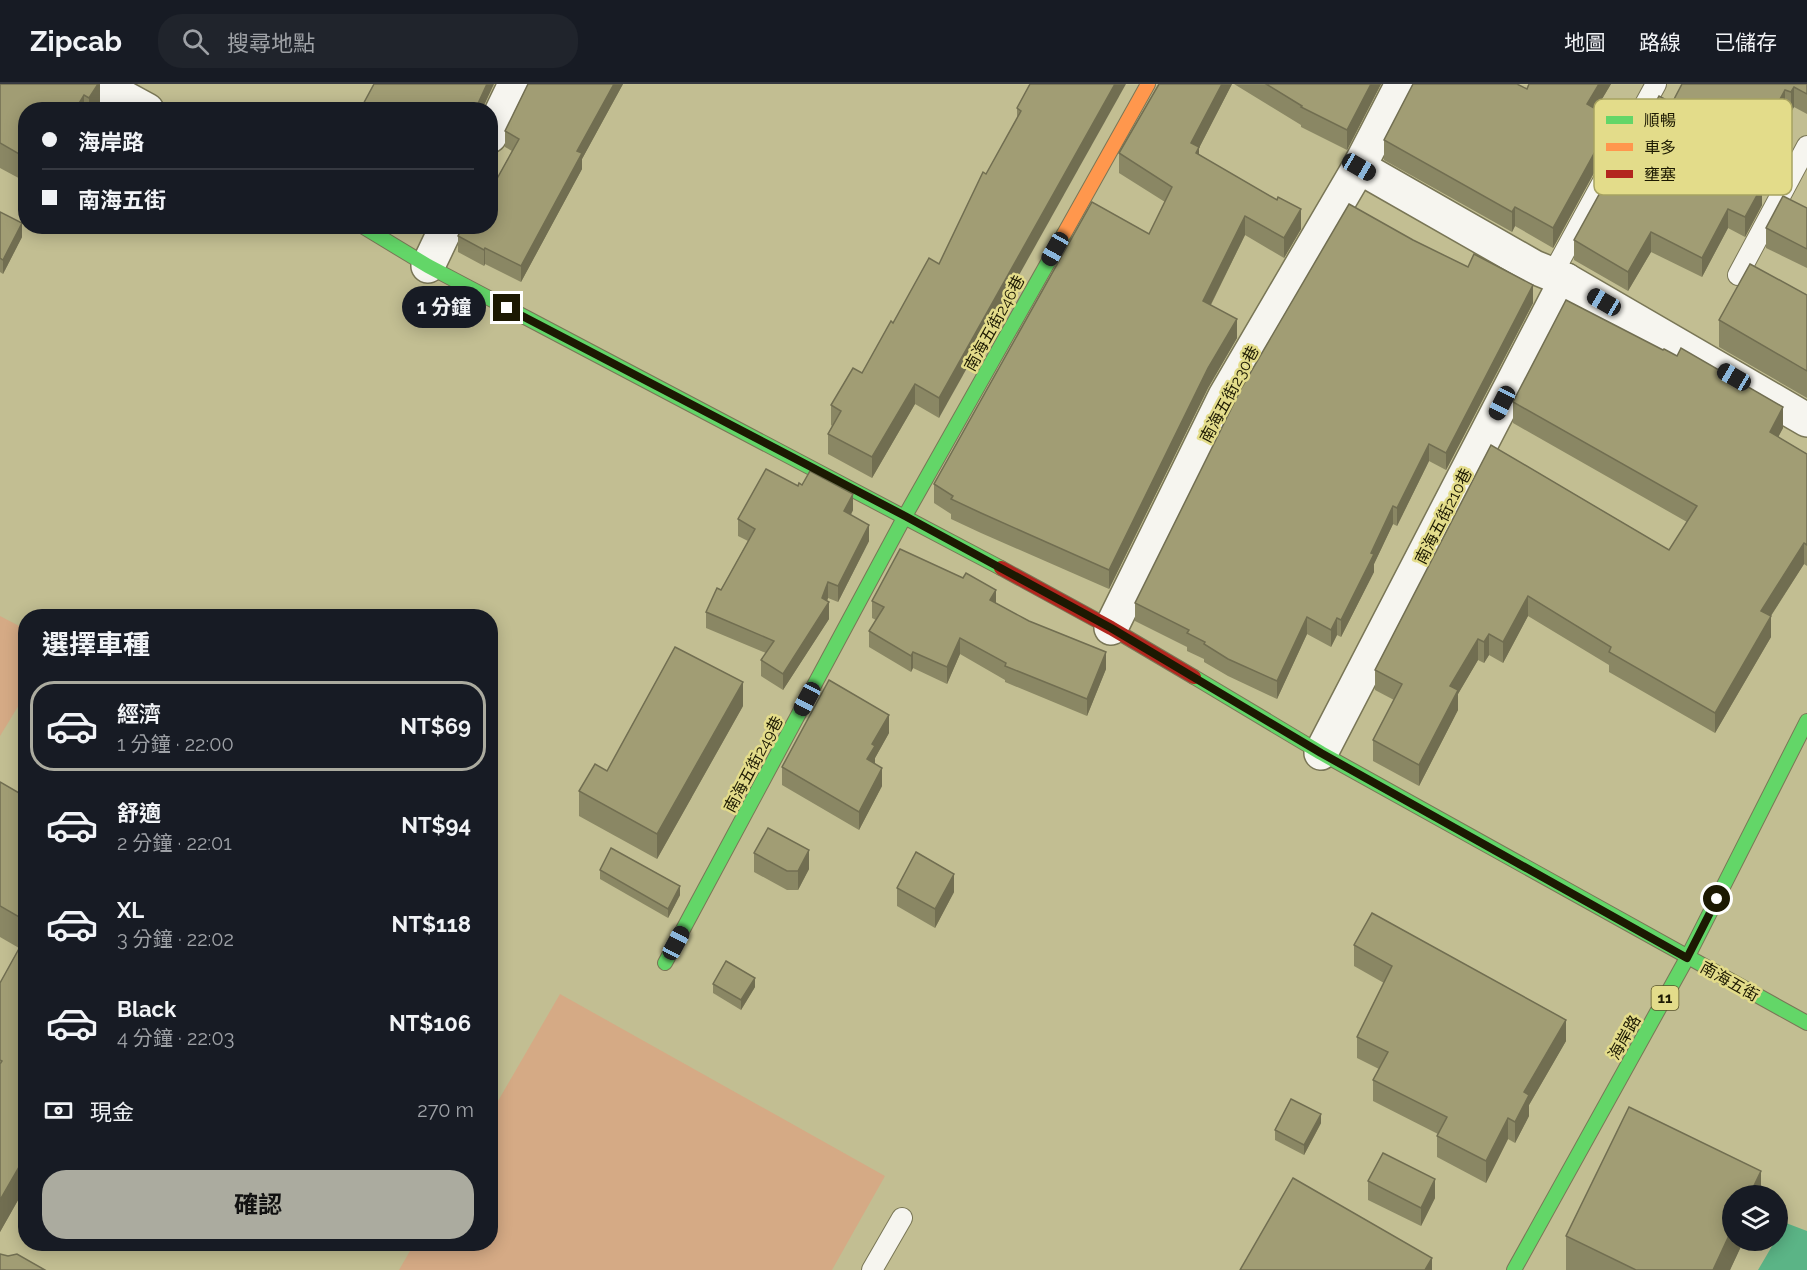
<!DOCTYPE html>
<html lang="zh-TW">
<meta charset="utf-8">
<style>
body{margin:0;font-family:Raleway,"Noto Sans TC",sans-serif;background:#20242c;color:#f1f3f6;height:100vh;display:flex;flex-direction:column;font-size:22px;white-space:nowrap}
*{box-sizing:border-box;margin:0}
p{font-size:20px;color:#9ea1a6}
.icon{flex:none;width:33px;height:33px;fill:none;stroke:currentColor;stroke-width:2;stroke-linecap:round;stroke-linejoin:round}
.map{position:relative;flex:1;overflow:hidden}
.sheet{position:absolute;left:18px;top:525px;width:480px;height:642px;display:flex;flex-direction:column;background:#171b24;border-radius:24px;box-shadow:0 3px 15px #0003}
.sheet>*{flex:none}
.hud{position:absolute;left:18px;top:18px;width:480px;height:132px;border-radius:24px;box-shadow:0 3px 15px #0003;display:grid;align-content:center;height:132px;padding:0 24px;background:#171b24}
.controls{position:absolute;left:1722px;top:1101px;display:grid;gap:12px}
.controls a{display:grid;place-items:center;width:66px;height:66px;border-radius:50%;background:#171b24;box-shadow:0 3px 15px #0003;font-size:30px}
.end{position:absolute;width:27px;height:27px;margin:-14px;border:8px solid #1c1902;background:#fff;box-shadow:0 0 0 3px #fff}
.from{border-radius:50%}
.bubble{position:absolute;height:42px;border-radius:21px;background:#171b24;box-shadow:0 3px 15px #0003;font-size:20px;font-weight:700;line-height:42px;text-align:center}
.car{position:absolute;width:18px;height:36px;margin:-18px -9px;border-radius:8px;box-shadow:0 0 4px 2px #0007;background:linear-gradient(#222 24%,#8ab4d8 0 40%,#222 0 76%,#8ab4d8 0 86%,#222 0)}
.hud b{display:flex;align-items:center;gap:21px;height:57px;font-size:22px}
.hud b+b{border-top:2px solid #363941}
.hud i{width:15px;height:15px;background:#f1f3f6}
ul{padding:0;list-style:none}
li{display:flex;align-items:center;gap:18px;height:90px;margin:0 12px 9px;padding:0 12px;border:3px solid transparent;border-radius:24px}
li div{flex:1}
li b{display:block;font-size:22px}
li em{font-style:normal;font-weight:700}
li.selected{border-color:#abab9f}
li>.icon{width:54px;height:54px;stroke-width:1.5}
h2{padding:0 24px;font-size:27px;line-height:72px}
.pay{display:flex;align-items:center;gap:15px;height:66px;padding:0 24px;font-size:22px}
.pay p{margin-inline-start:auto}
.button{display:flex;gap:12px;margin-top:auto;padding:12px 24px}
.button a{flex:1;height:69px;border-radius:24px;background:#abab9f;color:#111;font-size:24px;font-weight:700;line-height:69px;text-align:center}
header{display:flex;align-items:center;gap:36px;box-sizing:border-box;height:84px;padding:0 30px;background:#171b24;border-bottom:2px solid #363941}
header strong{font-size:28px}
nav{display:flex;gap:33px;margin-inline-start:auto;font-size:21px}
.search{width:420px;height:54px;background:#20242c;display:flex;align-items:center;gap:15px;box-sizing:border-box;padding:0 21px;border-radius:24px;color:#9ea1a6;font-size:22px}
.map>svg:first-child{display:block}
.green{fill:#d5aa85}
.water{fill:#5bb486}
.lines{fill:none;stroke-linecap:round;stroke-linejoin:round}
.lane-casing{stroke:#797656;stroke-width:22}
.street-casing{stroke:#797656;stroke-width:36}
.fast-casing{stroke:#797656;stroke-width:16}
.slow-casing{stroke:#797656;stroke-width:16}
.jam-casing{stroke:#797656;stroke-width:16}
.lane{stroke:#f6f5ef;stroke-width:20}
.street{stroke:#f6f5ef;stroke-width:33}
.fast{stroke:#63d668;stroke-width:14}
.slow{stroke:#ff974d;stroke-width:14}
.jam{stroke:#b3261e;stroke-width:14}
.wall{fill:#8a8764}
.shaded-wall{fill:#716e51}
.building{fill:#a19d74;stroke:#716e51;stroke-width:1.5}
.route{stroke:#1c1902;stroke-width:8}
.labels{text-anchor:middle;stroke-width:5;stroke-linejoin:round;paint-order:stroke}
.shield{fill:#e3dc8a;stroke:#58542b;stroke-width:1.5}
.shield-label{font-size:15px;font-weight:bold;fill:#1c1902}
.street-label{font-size:16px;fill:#1c1902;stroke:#e3dc8a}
.key{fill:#e3dc8a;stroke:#a7a261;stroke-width:1.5}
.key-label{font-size:16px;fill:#1c1902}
</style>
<header>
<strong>Zipcab</strong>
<div class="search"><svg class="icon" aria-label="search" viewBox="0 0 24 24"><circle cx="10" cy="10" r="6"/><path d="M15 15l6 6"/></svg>搜尋地點</div>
<nav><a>地圖</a><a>路線</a><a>已儲存</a></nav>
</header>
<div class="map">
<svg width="1807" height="1186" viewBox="0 0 1807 1186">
<rect width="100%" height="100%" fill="#c2be92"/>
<g class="green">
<polygon points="0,532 25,545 25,611 0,652"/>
<polygon points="560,910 885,1092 832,1186 399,1186 414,1160 490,1160 491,1029"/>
</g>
<polygon class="water" points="1786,1139 1807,1147 1807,1186 1758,1186 1775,1157 1778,1156"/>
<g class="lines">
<g class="lane-casing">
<g id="lane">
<polyline points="1553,189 1656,0"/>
<polyline points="1738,191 1807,62"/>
<polyline points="872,1186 902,1134"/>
</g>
</g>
<g class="street-casing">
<g id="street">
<polyline points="99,0 147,26"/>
<polyline points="490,52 515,0"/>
<polyline points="1359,83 1534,183 1566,196 1807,336"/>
<polyline points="428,182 447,142"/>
<polyline points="1111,544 1225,312 1359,83 1402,0"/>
<polyline points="1321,669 1566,196"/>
</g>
</g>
<g class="fast-casing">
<g id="fast">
<polyline points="362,142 428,182 1001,484"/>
<polyline points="1194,593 1321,669 1807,939"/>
<polyline points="665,879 905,432 1064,150"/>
<polyline points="1514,1186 1687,874 1807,637"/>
</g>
</g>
<g class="slow-casing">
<polyline id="slow" points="1064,150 1148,0"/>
</g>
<g class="jam-casing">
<polyline id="jam" points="1001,484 1111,544 1194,593"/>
</g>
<use href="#lane" class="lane"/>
<use href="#street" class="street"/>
<use href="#fast" class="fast"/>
<use href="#slow" class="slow"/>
<use href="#jam" class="jam"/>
</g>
<g class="wall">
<polygon points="0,0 100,0 100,22 97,26 26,26 26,98 0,84"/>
<polygon points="528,0 623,0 582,75 582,85 521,198 485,180 484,182 458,168 458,152 494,100 512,67 505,63 505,47"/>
<polygon points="1030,0 939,334 915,320 872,394 828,370 828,350 832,342 831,341 831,321 862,289 893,239 939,180 1017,35 1017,24"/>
<polygon points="1159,0 1232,0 1199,64 1199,70 1301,145 1284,174 1245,151 1211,221 1237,254 1208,304 1109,505 981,449 951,435 951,430 934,419 934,400 1149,150 1165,118 1119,89 1119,69"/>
<polygon points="1234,0 1381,0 1347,66 1301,43 1301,41"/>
<polygon points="1529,0 1611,0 1596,25 1613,54 1553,164 1515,142 1512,148 1384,76 1384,56 1527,5"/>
<polygon points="1807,0 1807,30 1794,23 1791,28 1785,25 1757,76 1757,95 1756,99 1762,121 1745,153 1728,144 1702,193 1651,168 1628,207 1574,176 1574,156 1639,49 1672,19"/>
<polygon points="1807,124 1807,184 1766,164 1766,144"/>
<polygon points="0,128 22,153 3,190 0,188"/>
<polygon points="1413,156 1533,219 1446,386 1429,377 1397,442 1393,440 1374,480 1374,488 1341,553 1337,551 1331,563 1307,550 1277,615 1228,592 1204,578 1204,575 1187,567 1187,563 1135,537 1135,519"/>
<polygon points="1807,211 1807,314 1719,263 1719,236"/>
<polygon points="1513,318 1783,344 1778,353 1807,370 1807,482 1804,480 1771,532 1771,553 1715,649 1609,588 1609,581 1528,532 1503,579 1489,571 1484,579 1478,576 1458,610 1458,626 1419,702 1373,677 1373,656 1394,616 1375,606 1375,586 1491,361 1669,466 1687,438 1513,339"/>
<polygon points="802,401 853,426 851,431 869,457 838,518 828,514 827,517 829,535 783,606 761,592 761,576 766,569 706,544 706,528 721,506 748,457 738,452 738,435 798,402"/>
<polygon points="963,494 996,519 1106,585 1087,632 1005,598 1005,596 960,570 947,600 913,584 911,588 869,563 869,547 876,536 872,534 872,517"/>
<polygon points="743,622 657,775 579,732 579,707 607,687"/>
<polygon points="889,649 875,674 875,679 882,702 859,746 782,701 782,683"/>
<polygon points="0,698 26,713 26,1102 0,1148 0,899 19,864 0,853"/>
<polygon points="754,769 809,785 798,806 787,806 754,788"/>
<polygon points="600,786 680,811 668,834 600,795"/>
<polygon points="897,804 954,808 935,844 897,822"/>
<polygon points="1354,861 1566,957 1529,1021 1529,1032 1515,1059 1508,1055 1486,1099 1437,1073 1437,1052 1438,1050 1373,1017 1373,996 1379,985 1357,974 1357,953 1384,899 1354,882"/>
<polygon points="713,900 755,903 741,926 713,909"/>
<polygon points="1321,1039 1304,1071 1275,1056 1275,1046"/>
<polygon points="1368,1097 1435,1114 1421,1142 1368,1116"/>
<polygon points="1761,1112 1744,1156 1730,1186 1566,1186 1566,1152"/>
</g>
<g class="shaded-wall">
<polygon points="98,0 100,0 100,22 97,26 89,26 89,14"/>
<polygon points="487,0 494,0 482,26 475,26"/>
<polygon points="614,0 623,0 582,75 582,85 521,198 521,182 577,67"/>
<polygon points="1115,0 1126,0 939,334 939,314"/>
<polygon points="1222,0 1232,0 1199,64 1199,83 1191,59"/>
<polygon points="1371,0 1381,0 1347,66 1347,46"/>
<polygon points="1599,0 1611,0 1587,40 1587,20"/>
<polygon points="1794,3 1794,23 1791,28 1791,8"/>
<polygon points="1785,6 1785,25 1757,76 1757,95 1749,115 1749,72"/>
<polygon points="84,11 84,26 75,26"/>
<polygon points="1613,35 1613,54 1553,164 1553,144"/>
<polygon points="1762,102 1762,121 1745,153 1745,133"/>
<polygon points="1515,123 1515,142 1512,148 1512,128"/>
<polygon points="1301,125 1301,145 1284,174 1284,154"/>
<polygon points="1728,125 1728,144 1702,193 1702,174"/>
<polygon points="1245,132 1245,151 1203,236 1203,217"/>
<polygon points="22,139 22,153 3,190 3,176"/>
<polygon points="1651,148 1651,168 1628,207 1628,188"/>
<polygon points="485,164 485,180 484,182 484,166"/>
<polygon points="1533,201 1533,219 1446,386 1446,369"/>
<polygon points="1237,235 1237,254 1208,304 1109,505 1109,486 1208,284"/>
<polygon points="915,300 915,320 872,394 872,373"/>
<polygon points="1783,323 1783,344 1770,369 1770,348"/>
<polygon points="1429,360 1429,377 1397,442 1397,424"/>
<polygon points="853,410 853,426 844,443 844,427"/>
<polygon points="1393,422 1393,440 1374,480 1374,488 1341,553 1341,536"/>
<polygon points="869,441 869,457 838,518 838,502"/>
<polygon points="1804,459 1804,480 1761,547 1761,527"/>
<polygon points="828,498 828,514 822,529 829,518 829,535 783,606 783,590 822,514"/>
<polygon points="996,506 996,522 990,516"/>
<polygon points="1528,512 1528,532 1503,579 1503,558"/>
<polygon points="1771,532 1771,553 1715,649 1715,629"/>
<polygon points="1307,533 1307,550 1277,615 1277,597"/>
<polygon points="1337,534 1337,551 1331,563 1331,546"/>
<polygon points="1489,550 1489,571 1484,579 1484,558"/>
<polygon points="960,554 960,570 947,600 947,583"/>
<polygon points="1478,555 1478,576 1458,610 1458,626 1419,702 1419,681 1450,602"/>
<polygon points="913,568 913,584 911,588 911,572"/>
<polygon points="1106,568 1106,585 1087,632 1087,615"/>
<polygon points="743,598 743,622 657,775 657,750"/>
<polygon points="889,631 889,649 875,674 875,680 867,675 872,660"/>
<polygon points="882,684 882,702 859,746 859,728"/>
<polygon points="809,766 809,785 798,806 798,787"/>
<polygon points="954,790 954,808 935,844 935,825"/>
<polygon points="680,802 680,811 668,834 668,825"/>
<polygon points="755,894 755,903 741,926 741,916"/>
<polygon points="1566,936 1566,957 1529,1021 1529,1032 1515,1059 1515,1038 1524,1008"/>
<polygon points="1321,1030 1321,1039 1304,1071 1304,1061"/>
<polygon points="1508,1034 1508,1055 1486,1099 1486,1077"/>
<polygon points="26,1071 26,1102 0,1148 0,1116"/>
<polygon points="1761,1087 1761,1112 1749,1112"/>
<polygon points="1435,1095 1435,1114 1421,1142 1421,1124"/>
<polygon points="1732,1145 1732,1156 1744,1156 1730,1186 1713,1186"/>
<polygon points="1432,1174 1432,1186 1425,1186"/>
</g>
<g class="building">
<polygon points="0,0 98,0 89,14 84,11 75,26 26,26 26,74 0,59"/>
<polygon points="374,0 487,0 475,26 360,26"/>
<polygon points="528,0 614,0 577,67 582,69 521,182 485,164 484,166 458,152 463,142 490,142 490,98 494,100 519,55 505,47"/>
<polygon points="1030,0 1115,0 939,314 915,300 872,373 828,350 841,327 831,321 853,284 862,289 891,237 893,239 929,174 939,180 983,88 986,90 1021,27 1017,24"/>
<polygon points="1159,0 1222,0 1191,59 1199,63 1196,69 1277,116 1278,113 1301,125 1284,154 1245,132 1203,217 1237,235 1208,284 1109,486 981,429 951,415 953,412 934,400 1092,118 1149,150 1172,103 1119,69"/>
<polygon points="1266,0 1371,0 1347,46 1301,23 1302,22"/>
<polygon points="1413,0 1517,0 1527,5 1529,0 1599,0 1587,20 1613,35 1553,144 1515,123 1512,128 1384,56"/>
<polygon points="1682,0 1807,0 1807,10 1794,3 1791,8 1785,6 1749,72 1757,75 1749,95 1762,102 1745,133 1728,125 1702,174 1651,148 1628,188 1574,156 1634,47 1639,49 1659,12 1672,19"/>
<polygon points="1783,112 1807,124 1807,165 1766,144"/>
<polygon points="1349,120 1413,156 1468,183 1474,170 1533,201 1446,369 1429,360 1397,424 1393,422 1371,469 1374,470 1341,536 1337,534 1331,546 1307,533 1277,597 1228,575 1204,560 1205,558 1187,549 1189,546 1135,519 1242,303"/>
<polygon points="0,128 22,139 3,176 0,174"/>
<polygon points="1750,180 1807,211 1807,287 1719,236"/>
<polygon points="1566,216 1663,266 1664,265 1677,272 1681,264 1783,323 1770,348 1807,370 1807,461 1804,459 1761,527 1771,532 1715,629 1609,568 1611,563 1528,512 1503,558 1489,550 1484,558 1478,555 1450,602 1458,606 1419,681 1373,656 1402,600 1375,586 1491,361 1669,466 1697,422 1513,318"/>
<polygon points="766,385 798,402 799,399 802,401 810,387 853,410 844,427 869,441 838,502 828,498 822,514 829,518 783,590 761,576 774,557 706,528 717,504 721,506 755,445 738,435"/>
<polygon points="900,465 963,494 966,489 996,506 990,516 1029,537 1106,568 1087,615 1005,582 1006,579 960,554 947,583 913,568 911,572 869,547 884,523 872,517"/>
<polygon points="675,563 743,598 657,750 579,707 595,680 607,687"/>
<polygon points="829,596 889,631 872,660 875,662 867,675 882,684 859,728 782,683"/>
<polygon points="0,698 26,713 26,837 0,822"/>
<polygon points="768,744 809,766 798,787 787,787 754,769"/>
<polygon points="611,764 680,802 668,825 600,786"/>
<polygon points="916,768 954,790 935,825 897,804"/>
<polygon points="1372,829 1566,936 1524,1008 1529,1011 1515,1038 1508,1034 1486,1077 1437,1052 1447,1033 1373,996 1388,968 1357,953 1392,882 1354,861"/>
<polygon points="26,852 26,1071 0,1116 0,980 2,977 0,976 0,899"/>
<polygon points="726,877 755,894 741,916 713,900"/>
<polygon points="1291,1015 1321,1030 1304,1061 1275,1046"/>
<polygon points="1629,1023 1761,1087 1749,1112 1732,1112 1732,1145 1713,1186 1636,1186 1566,1152"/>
<polygon points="1383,1069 1435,1095 1421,1124 1368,1097"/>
<polygon points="1293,1094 1432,1174 1425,1186 1240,1186"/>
<polygon points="0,1170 8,1172 17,1170 45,1186 0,1186"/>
</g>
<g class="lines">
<polyline class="route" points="507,224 905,432 1111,544 1321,669 1687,874 1717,815"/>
</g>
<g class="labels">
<rect class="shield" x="1651.5" y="902" width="27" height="24" rx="4.5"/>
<g class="shield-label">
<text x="1665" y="919">11</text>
</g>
<g class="street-label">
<text transform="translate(994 239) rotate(-61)" y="6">南海五街246巷</text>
<text transform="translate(1229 310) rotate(-62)" y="6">南海五街230巷</text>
<text transform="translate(1443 432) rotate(-63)" y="6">南海五街210巷</text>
<text transform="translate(753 680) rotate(-62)" y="6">南海五街249巷</text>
<text transform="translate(1730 897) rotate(29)" y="6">南海五街</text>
<text transform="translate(1624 953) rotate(-61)" y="6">海岸路</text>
</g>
</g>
<rect x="1594" y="15" width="198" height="96" rx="9" class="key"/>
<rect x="1606" y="32" width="27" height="8" fill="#63d668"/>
<rect x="1606" y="59" width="27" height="8" fill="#ff974d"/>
<rect x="1606" y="86" width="27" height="8" fill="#b3261e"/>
<g class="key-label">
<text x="1644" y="42">順暢</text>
<text x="1644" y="69">車多</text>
<text x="1644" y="96">壅塞</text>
</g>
</svg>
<div class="controls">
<a><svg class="icon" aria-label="layers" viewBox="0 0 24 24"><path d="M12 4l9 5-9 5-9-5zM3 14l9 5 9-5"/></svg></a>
</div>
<i class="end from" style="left:1717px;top:815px"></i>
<i class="end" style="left:507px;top:224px"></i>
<div class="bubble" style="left:402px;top:202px;width:84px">1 分鐘</div>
<i class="car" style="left:1359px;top:83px;rotate:120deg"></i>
<i class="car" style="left:1055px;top:165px;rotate:209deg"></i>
<i class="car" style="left:1604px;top:218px;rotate:300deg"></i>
<i class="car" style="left:1734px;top:293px;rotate:300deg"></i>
<i class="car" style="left:1502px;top:319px;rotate:207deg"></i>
<i class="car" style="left:807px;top:615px;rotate:208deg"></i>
<i class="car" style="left:676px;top:859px;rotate:28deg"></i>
<div class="hud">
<b><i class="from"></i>海岸路</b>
<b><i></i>南海五街</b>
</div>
<section class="sheet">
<h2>選擇車種</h2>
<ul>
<li class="selected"><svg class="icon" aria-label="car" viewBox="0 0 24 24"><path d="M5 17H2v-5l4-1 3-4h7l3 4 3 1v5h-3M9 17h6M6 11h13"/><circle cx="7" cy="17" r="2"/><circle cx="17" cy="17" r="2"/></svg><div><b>經濟</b><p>1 分鐘 · 22:00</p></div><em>NT$69</em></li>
<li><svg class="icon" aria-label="car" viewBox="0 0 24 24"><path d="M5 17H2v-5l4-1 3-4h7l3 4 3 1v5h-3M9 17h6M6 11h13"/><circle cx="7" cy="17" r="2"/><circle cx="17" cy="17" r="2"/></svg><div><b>舒適</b><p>2 分鐘 · 22:01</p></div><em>NT$94</em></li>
<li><svg class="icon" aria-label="car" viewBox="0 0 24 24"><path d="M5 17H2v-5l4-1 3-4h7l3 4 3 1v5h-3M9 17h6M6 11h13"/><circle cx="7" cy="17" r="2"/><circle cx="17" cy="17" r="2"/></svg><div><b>XL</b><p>3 分鐘 · 22:02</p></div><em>NT$118</em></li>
<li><svg class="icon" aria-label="car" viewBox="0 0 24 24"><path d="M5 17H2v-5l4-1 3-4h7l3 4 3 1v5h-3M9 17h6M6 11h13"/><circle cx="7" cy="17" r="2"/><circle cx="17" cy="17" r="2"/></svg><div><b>Black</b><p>4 分鐘 · 22:03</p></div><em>NT$106</em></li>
</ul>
<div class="pay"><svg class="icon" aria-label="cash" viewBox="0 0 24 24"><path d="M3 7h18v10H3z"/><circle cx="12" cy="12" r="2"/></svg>現金<p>270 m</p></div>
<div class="button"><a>確認</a></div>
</section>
</div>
